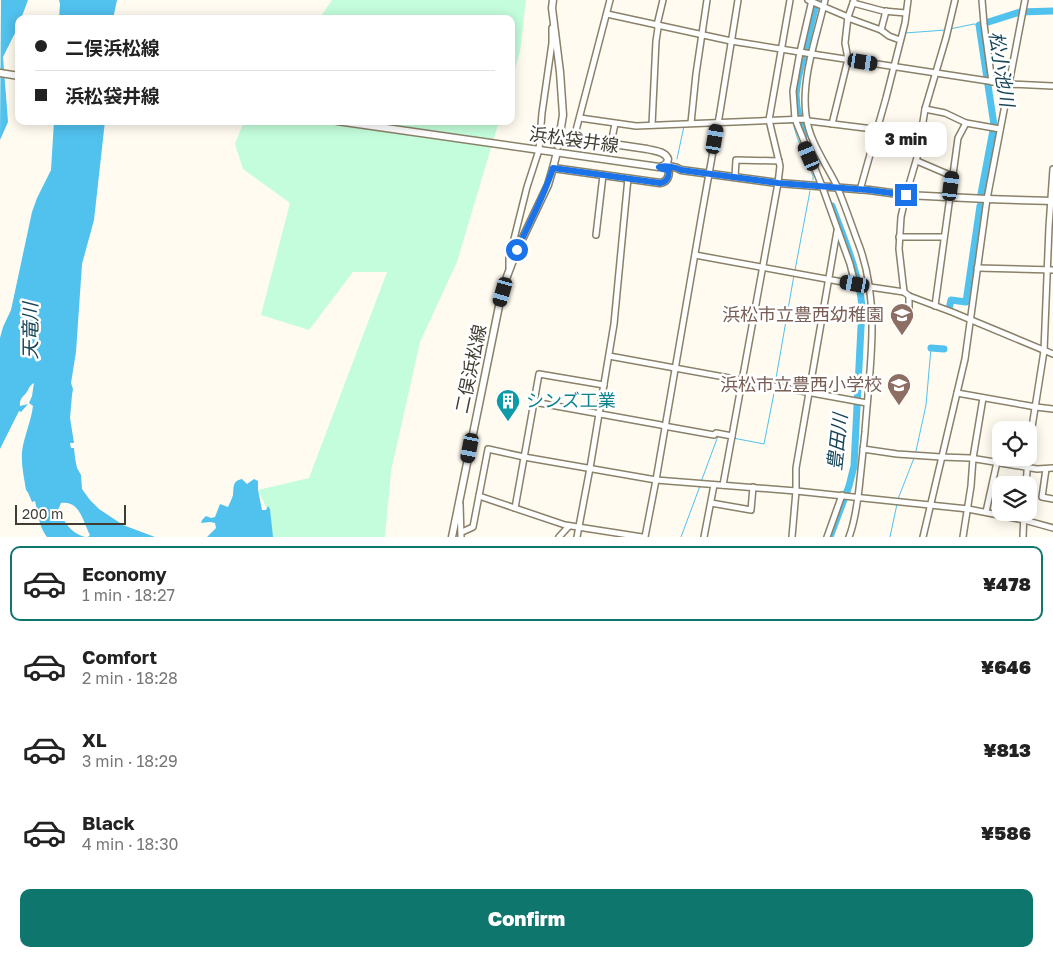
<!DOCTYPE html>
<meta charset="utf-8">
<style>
body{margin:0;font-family:"Golos Text","Noto Sans JP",sans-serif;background:#f6f6f6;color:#222;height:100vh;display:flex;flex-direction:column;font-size:19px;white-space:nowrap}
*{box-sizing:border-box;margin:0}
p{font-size:16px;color:#767676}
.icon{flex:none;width:28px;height:28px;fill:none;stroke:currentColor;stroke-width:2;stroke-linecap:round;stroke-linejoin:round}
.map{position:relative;height:537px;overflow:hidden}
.details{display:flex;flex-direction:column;background:#fff;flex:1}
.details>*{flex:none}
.guide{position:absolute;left:15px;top:15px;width:500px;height:110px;border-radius:10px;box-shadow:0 2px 12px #0003;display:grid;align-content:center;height:110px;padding:0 20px;background:#fff}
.fabs{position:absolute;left:992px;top:421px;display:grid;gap:10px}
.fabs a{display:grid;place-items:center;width:45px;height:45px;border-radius:10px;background:#fff;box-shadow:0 2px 12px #0003;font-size:25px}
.scale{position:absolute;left:15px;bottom:12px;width:111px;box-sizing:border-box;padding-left:5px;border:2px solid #403c31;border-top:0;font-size:14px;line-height:18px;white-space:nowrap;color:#403c31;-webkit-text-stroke:4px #fff;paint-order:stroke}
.end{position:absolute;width:22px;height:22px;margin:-11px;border:6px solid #1a73e8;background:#fff;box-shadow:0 0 0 2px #fff}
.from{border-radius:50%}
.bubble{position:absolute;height:35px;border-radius:10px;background:#fff;box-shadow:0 2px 12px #0003;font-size:16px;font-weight:800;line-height:35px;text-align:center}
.car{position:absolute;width:15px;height:30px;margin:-15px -8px;border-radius:6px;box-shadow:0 0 4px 1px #0007;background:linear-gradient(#222 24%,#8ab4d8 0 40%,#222 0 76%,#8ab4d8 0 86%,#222 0)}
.guide b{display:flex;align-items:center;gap:18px;height:48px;font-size:19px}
.guide b+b{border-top:1px solid #e0e0e0}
.guide i{width:12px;height:12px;background:#222}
ul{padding:9px 0 0;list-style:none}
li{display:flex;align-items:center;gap:15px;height:75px;margin:0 10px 8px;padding:0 10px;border:2px solid transparent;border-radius:10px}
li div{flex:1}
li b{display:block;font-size:19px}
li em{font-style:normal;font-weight:800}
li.selected{border-color:#0f766e}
li>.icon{width:45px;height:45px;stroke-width:1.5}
.action{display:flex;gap:10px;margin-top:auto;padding:10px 20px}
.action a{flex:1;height:58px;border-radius:10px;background:#0f766e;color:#fff;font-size:20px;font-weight:800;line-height:58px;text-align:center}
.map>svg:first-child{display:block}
.green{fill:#c3fddb}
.water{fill:#51c1ed}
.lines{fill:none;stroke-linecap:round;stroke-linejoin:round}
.stream{stroke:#51c1ed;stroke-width:1}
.river{stroke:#51c1ed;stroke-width:7}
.minor-casing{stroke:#8a8169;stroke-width:8}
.major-casing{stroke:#8a8169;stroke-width:9}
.minor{stroke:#fff;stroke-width:5}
.major{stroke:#fff;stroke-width:6}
.route{stroke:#1a73e8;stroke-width:6}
.labels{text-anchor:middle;stroke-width:5;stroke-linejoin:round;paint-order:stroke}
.street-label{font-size:18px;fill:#403c31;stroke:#fff}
.education-label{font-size:18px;fill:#785e54;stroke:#fff;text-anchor:end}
.culture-label{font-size:18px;fill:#0d838f;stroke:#fff;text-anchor:start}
.water-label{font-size:19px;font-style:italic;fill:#164558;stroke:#fff}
</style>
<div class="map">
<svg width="1053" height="537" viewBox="0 0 1053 537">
<rect width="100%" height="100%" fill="#fffbf0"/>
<g class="green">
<polygon points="332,0 526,0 520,52 511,81 511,19 319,19"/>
<polygon points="244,121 499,121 457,262 420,342 391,471 385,537 268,537 271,517 258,490 309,478 387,272 353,272 309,330 261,315 290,203 243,169 235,144"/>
</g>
<g class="water">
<polygon points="1,0 28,0 21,19 19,19 19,25 3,57 8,122 0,140"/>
<polygon points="59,0 117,0 113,19 59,19 60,4"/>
<path d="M54 121H105L94 220 82 264 76 352 71 383 73 389 72 395 70 418 74 443H70L71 448H74L75 458 77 468 81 475 82 489 90 500 99 509 123 525 155 537H88L90 535C83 522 80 500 61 503L58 510C65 523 71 533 85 537H47C39 527 38 513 35 501L32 502C30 498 29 493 26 490 24 477 21 465 22 452 24 436 31 422 33 406L29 403 32 396 34 383C30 385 29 388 27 392 23 397 19 399 20 406L28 404 21 412 19 411 0 449V338L3 327 11 310 32 212 37 198 51 170Z"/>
<path d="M242 479 247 484 254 479 258 481V490L262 510H266L268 506 270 509 273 537H207L216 528 215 523 210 522 201 523 202 520 206 516 211 518 215 517 220 504 228 507C229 504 232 499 233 495 234 487 232 481 242 479Z"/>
</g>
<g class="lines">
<g class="stream">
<polyline points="950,29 974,24 979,25"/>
<polyline points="905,33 946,30"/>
<polyline points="779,123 793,123 797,137 813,176 813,180"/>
<polyline points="677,159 684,126"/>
<polyline points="981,214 982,207"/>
<polyline points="795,270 810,191"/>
<polyline points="775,384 794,275"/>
<polyline points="733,438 764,444 775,388"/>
<polyline points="916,451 926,405 931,348"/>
<polyline points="701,482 718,436 722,437"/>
<polyline points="898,499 914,458"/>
<polyline points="681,537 700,486"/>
<polyline points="890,537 897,504"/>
</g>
<g class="river">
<polyline points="804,136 801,126 797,107 796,94 798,79 817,0"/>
<polyline points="981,194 994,125 979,25 1020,12 1053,11"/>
<polyline points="949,309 951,300 966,302 980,206"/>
<polyline points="931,348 944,349"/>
<path d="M830 537 849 486 854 466 862 307C859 272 844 239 832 206"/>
</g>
<g class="minor-casing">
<g id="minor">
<polyline points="808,0 848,17"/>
<polyline points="812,0 800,52 793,91 795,119 822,186 850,264 855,284"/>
<path d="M825 0C817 36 801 78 806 115 809 141 825 162 836 184 845 205 852 227 860 248 881 307 869 372 865 432 863 451 861 470 859 489 857 505 855 522 849 537"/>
<polyline points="982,0 984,24 992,82"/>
<polyline points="853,3 883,11 906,13"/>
<polyline points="607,14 731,41 812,54 1008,84 1053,86"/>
<polyline points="848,18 881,30 889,36 900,40"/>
<polyline points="881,30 886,11"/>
<polyline points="925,109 945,113 966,123 1000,129"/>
<polyline points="580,118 636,126 806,119 809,121 921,135"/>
<polyline points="691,123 696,74 707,0"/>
<polyline points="832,124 848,59 845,43 846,34 848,17 854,0"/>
<polyline points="652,125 656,41 658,28 657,25 663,0"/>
<polyline points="574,138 610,0"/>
<polyline points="611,143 615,124"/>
<polyline points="917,161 952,176"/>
<polyline points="735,177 736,160 779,161"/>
<polyline points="860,190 886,98 905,23 908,0"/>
<polyline points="596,235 603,175"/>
<polyline points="899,237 944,237"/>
<polyline points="695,255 870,287 904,292 909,296 952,312 1053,354"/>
<polyline points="509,267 509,259 527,187 539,150 542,113 552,43 552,28"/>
<polyline points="977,268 1053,270"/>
<polyline points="904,292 899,249 901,217 906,195 918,154 925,109 946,38 955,0"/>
<polyline points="935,306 958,138 966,123"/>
<polyline points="909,314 909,296"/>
<polyline points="609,356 867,403"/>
<polyline points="957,393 1036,407 1053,409"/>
<polyline points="534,402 661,425 664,426 714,435 716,433 732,436 723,485"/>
<polyline points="732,436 778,183 780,166 769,120 790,0"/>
<polyline points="1029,446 1044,351 1049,227 1053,169"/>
<polyline points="863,449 897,454 941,457 970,458 1037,469 1053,468"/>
<polyline points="1046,469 1042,497 1053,499"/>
<polyline points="1026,485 1028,458"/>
<polyline points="479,496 565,525 642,537"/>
<polyline points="711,503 751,510 753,487"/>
<polyline points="460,504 461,537"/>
<polyline points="515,508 539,374 604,385"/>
<polyline points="986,512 997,462"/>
<polyline points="462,532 473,527 488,449 524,457 656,480 796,491 968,509 1024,520 1053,528"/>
<polyline points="559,537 569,526"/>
<polyline points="577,537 590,468 614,324 628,178"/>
<polyline points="645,537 656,480 702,213 720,112 738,0"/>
<polyline points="704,537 714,485"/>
<polyline points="792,537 796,491 796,468 837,231"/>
<polyline points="827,537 842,495"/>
<polyline points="923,537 965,359 987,199 1025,0"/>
<polyline points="963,537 971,486 973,458 983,398"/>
<polyline points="1023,537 1024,512"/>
</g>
</g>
<g class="major-casing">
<g id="major">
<polyline points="553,0 552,8 560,72 563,115 558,146"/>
<polyline points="0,73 19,76"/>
<path d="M337 121 659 167C665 165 675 166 681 170L778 183 869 190 906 195 987 199 1053 201"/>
<path d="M559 136 647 149C654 151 665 151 668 159L667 163 663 166"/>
<path d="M553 168 660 183C668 182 669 176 669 170"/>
<polyline points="452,537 499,306 506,279 517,250 548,185 553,168 556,156"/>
</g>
</g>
<use href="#minor" class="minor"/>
<use href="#major" class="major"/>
</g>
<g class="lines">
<path class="route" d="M517 250C529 223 544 197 553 168L660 183C668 182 669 176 669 170L662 169 659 167C665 165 676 167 681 170L778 183 869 190 906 195"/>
</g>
<defs>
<g id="school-pin" transform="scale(1.25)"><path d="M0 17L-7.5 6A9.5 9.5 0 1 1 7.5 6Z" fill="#8d6e63" stroke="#fff"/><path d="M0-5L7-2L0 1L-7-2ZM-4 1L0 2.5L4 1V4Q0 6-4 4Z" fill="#fff"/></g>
<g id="building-pin" transform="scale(1.25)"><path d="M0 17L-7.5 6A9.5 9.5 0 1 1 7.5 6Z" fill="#0f9aa8" stroke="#fff"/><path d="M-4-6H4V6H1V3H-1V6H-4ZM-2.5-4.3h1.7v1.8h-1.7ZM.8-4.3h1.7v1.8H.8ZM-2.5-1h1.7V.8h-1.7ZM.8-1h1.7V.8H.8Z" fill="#fff"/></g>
</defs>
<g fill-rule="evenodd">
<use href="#school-pin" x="902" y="315"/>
<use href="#school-pin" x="899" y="385"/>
<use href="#building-pin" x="508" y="401"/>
</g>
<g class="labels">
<g class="street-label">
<text transform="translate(574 140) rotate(8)" y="6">浜松袋井線</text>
<text transform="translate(471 369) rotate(-78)" y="6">二俣浜松線</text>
</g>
<g class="education-label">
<text x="884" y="321">浜松市立豊西幼稚園</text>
<text x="882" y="391">浜松市立豊西小学校</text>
</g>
<g class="culture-label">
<text x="526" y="407">シンズ工業</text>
</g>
<g class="water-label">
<text transform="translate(1002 69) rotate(81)" y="7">松小池川</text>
<text transform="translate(30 331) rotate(-90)" y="7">天竜川</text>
<text transform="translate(837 442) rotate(-84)" y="7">豊田川</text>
</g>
</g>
</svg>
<div class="fabs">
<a><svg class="icon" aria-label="locate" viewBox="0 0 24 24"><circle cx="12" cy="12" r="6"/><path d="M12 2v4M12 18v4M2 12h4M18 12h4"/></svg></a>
<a><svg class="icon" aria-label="layers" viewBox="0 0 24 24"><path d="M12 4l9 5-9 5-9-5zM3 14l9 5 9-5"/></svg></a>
</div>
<div class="scale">200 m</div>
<i class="end from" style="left:517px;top:250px"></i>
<i class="end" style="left:906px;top:195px"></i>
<div class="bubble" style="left:865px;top:122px;width:82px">3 min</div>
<i class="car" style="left:863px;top:62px;rotate:99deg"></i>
<i class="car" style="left:715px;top:139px;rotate:10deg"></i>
<i class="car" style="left:809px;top:156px;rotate:337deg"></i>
<i class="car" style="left:951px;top:186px;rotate:7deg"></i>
<i class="car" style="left:855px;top:284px;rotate:280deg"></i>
<i class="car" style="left:503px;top:292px;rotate:196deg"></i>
<i class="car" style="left:470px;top:448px;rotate:191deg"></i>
<div class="guide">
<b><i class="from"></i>二俣浜松線</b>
<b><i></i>浜松袋井線</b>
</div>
</div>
<section class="details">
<ul>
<li class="selected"><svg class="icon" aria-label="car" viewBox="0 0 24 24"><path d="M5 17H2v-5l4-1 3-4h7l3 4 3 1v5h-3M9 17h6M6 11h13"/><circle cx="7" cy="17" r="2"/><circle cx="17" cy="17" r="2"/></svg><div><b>Economy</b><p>1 min · 18:27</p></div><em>¥478</em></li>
<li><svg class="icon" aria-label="car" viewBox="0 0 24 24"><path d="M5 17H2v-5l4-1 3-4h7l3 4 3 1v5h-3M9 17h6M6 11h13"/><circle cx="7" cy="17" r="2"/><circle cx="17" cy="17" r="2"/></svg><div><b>Comfort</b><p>2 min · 18:28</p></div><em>¥646</em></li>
<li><svg class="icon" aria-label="car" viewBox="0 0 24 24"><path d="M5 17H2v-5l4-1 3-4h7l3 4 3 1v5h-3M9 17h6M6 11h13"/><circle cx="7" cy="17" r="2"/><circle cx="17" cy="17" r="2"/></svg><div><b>XL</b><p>3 min · 18:29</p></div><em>¥813</em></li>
<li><svg class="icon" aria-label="car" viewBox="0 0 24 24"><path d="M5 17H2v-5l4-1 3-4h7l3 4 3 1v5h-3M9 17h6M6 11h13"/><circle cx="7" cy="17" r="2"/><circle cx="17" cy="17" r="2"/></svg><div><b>Black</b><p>4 min · 18:30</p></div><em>¥586</em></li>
</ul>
<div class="action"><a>Confirm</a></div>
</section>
